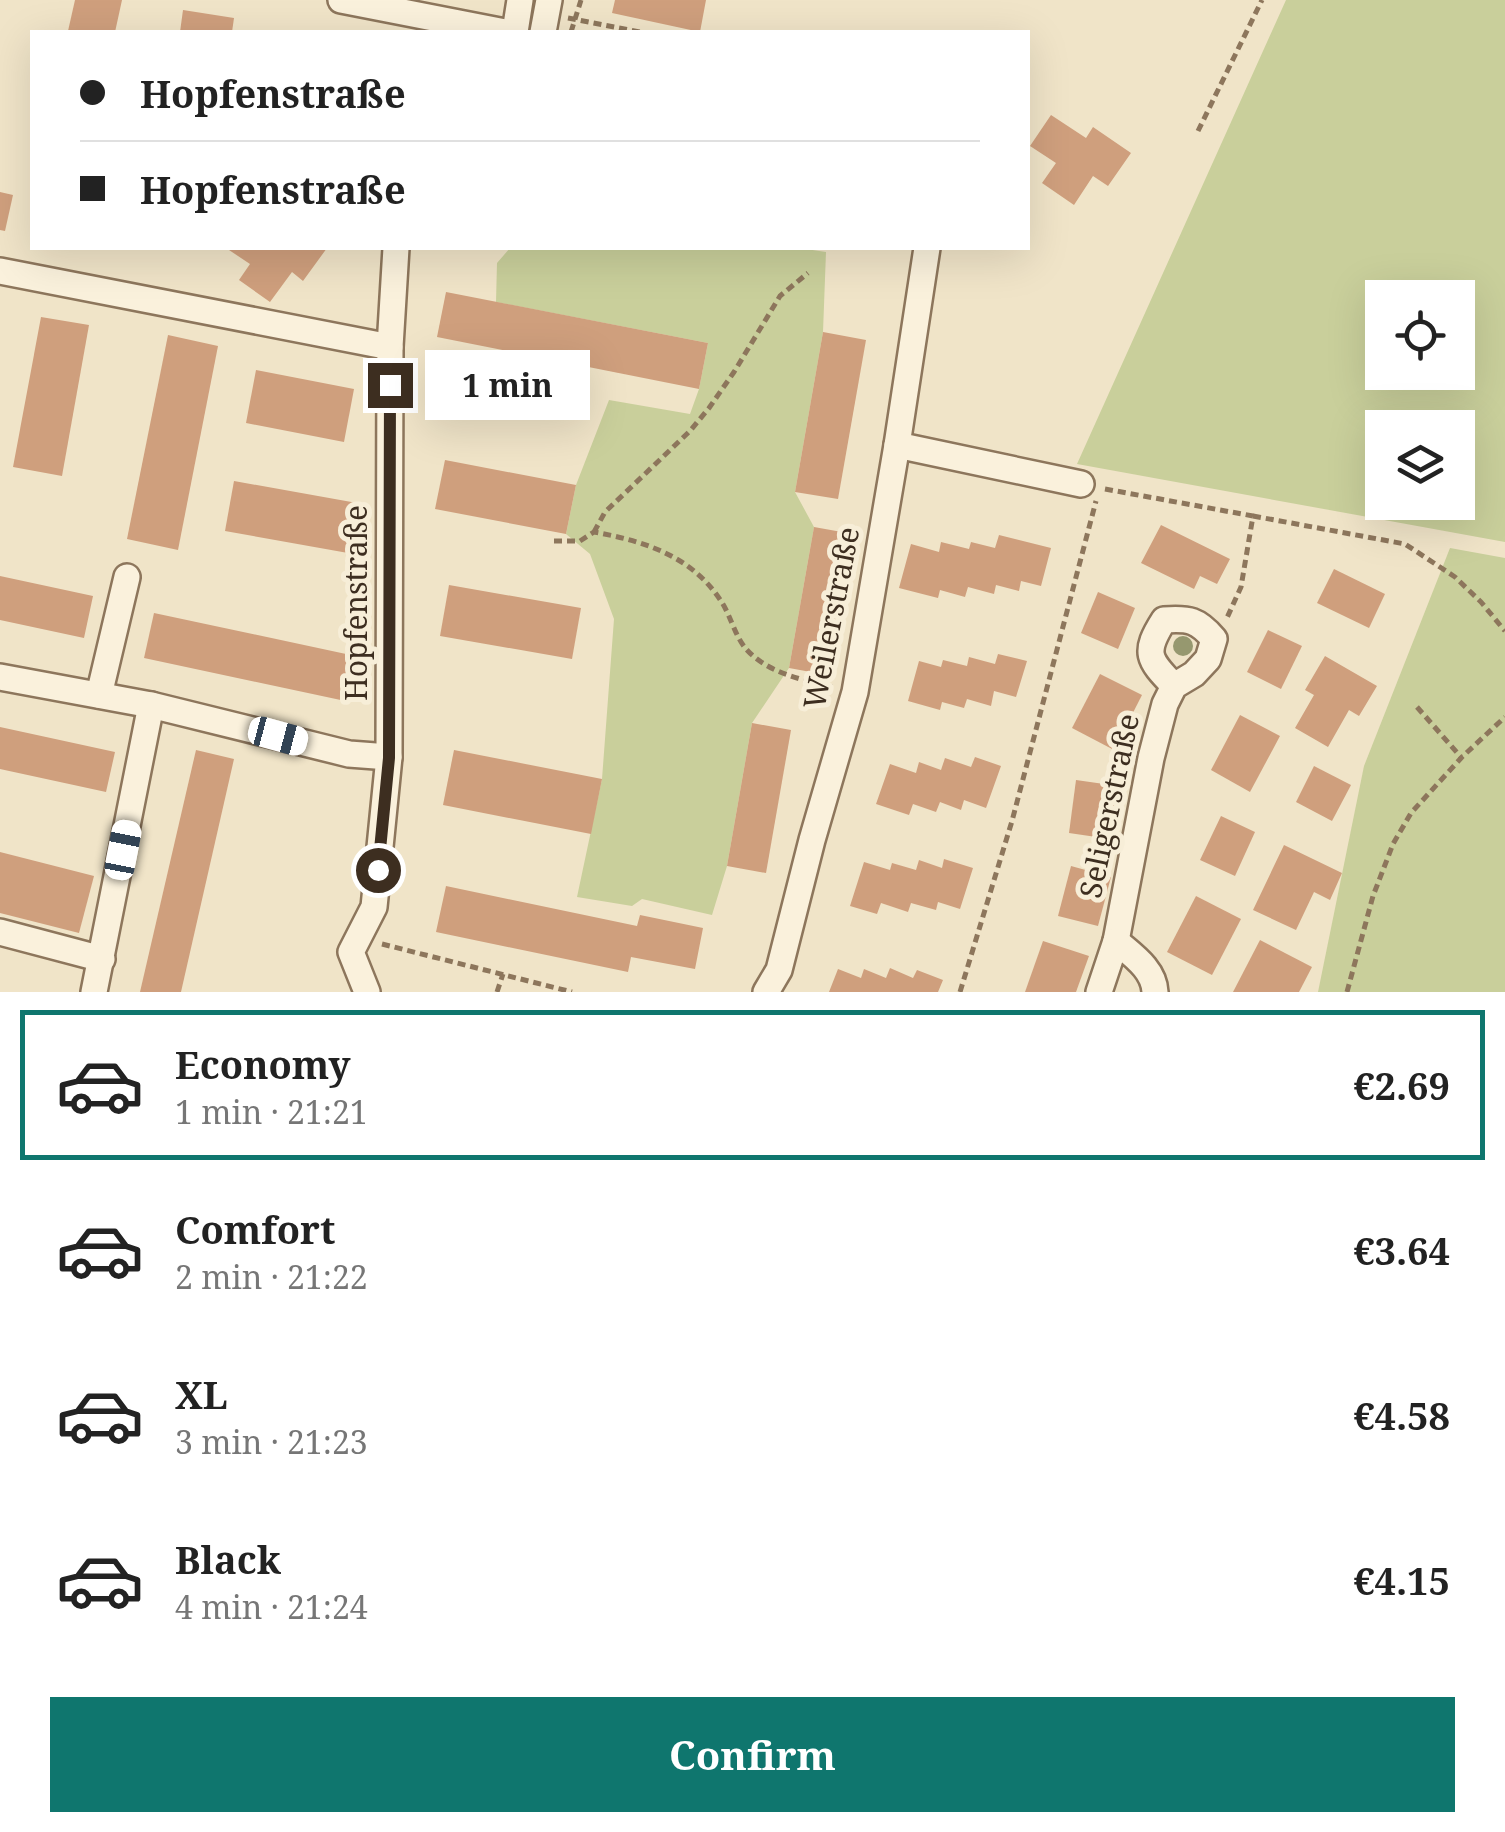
<!DOCTYPE html>
<meta charset="utf-8">
<style>
body{margin:0;font-family:"Noto Serif",serif;background:#f2f2f2;color:#222;height:100vh;display:flex;flex-direction:column;font-size:38px;white-space:nowrap}
*{box-sizing:border-box;margin:0}
p{font-size:32px;color:#767676}
.icon{flex:none;width:55px;height:55px;fill:none;stroke:currentColor;stroke-width:2;stroke-linecap:round;stroke-linejoin:round}
.map{position:relative;height:992px;overflow:hidden}
.details{display:flex;flex-direction:column;background:#fff;flex:1}
.details>*{flex:none}
.top-card{position:absolute;left:30px;top:30px;width:1000px;height:220px;border-radius:0px;box-shadow:0 10px 40px #0002;display:grid;align-content:center;height:220px;padding:0 50px;background:#fff}
.tools{position:absolute;left:1365px;top:280px;display:grid;gap:20px}
.tools a{display:grid;place-items:center;width:110px;height:110px;border-radius:0px;background:#fff;box-shadow:0 10px 40px #0002;font-size:50px}
.end{position:absolute;width:45px;height:45px;margin:-22px;border:12px solid #3d2e20;background:#fff;box-shadow:0 0 0 5px #fff}
.from{border-radius:50%}
.bubble{position:absolute;height:70px;border-radius:0px;background:#fff;box-shadow:0 10px 40px #0002;font-size:32px;font-weight:700;line-height:70px;text-align:center}
.car{position:absolute;width:30px;height:60px;margin:-30px -15px;border-radius:12px;box-shadow:0 0 8px 2px #0007;background:linear-gradient(#fff 24%,#345 0 40%,#fff 0 76%,#345 0 86%,#fff 0)}
.top-card b{display:flex;align-items:center;gap:35px;height:95px;font-size:38px}
.top-card b+b{border-top:2px solid #e0e0e0}
.top-card i{width:25px;height:25px;background:#222}
ul{padding:18px 0 0;list-style:none}
li{display:flex;align-items:center;gap:30px;height:150px;margin:0 20px 15px;padding:0 30px;border:5px solid transparent;border-radius:0px}
li div{flex:1}
li b{display:block;font-size:38px}
li em{font-style:normal;font-weight:700}
li.selected{border-color:#0f766e}
li>.icon{width:90px;height:90px;stroke-width:1.5}
.button{display:flex;gap:20px;margin-top:auto;padding:20px 50px}
.button a{flex:1;height:115px;border-radius:0px;background:#0f766e;color:#fff;font-size:40px;font-weight:700;line-height:115px;text-align:center}
.map>svg:first-child{display:block}
.green{fill:#c9cf9b;fill-rule:evenodd}
.building{fill:#cf9f7d}
.lines{fill:none;stroke-linecap:round;stroke-linejoin:round}
.minor-casing{stroke:#8d765c;stroke-width:30}
.path{stroke:#8d765c;stroke-width:5;stroke-dasharray:8 5;stroke-linecap:butt}
.minor{stroke:#faf1dc;stroke-width:25}
.tree{fill:#96986f}
.route{stroke:#3d2e20;stroke-width:12}
.labels{text-anchor:middle;stroke-width:10;stroke-linejoin:round;paint-order:stroke}
.street-label{font-size:30px;fill:#3d2e20;stroke:#f7eed8}
</style>
<div class="map">
<svg width="1505" height="992" viewBox="0 0 1505 992">
<rect width="100%" height="100%" fill="#f0e4c8"/>
<g class="green">
<path d="M1286 0H1505V542L1077 464ZM1382 298H1458V372H1382ZM1382 428H1458V502H1382Z"/>
<polygon points="510,248 799,248 826,252 823,332 795,492 814,527 789,668 752,723 727,866 712,915 642,899 632,906 577,897 602,779 614,619 590,554 566,534 576,485 609,400 690,414 699,389 708,343 496,302 497,263"/>
<polygon points="1450,548 1505,558 1505,992 1318,992 1364,766"/>
</g>
<g class="building">
<polygon points="75,0 122,0 115,32 68,31"/>
<polygon points="615,0 706,0 700,32 612,13"/>
<polygon points="183,10 234,18 232,32 180,32"/>
<polygon points="1051,115 1086,138 1093,127 1131,153 1108,186 1093,176 1074,205 1042,183 1056,163 1030,146"/>
<polygon points="0,192 13,195 5,231 0,230"/>
<polygon points="226,248 327,248 303,281 292,272 270,302 239,280 250,264"/>
<polygon points="446,292 708,343 699,389 437,337"/>
<polygon points="41,317 89,325 62,476 13,467"/>
<polygon points="823,332 866,340 838,499 795,492"/>
<polygon points="168,335 218,346 178,550 127,539"/>
<polygon points="256,370 354,389 344,442 246,423"/>
<polygon points="445,460 576,485 566,534 435,509"/>
<polygon points="234,481 357,503 348,553 225,531"/>
<polygon points="1161,525 1230,559 1217,584 1200,576 1194,589 1141,563"/>
<polygon points="814,527 853,534 827,675 789,668"/>
<polygon points="999,535 1051,548 1041,586 1021,581 1019,591 996,585 994,594 968,587 965,597 940,590 938,598 899,588 911,544 939,552 941,542 969,549 971,542 995,548"/>
<polygon points="1334,569 1385,594 1369,628 1317,603"/>
<polygon points="0,576 93,596 84,638 0,620"/>
<polygon points="449,585 581,608 572,659 440,636"/>
<polygon points="1098,592 1135,608 1118,649 1081,633"/>
<polygon points="154,613 360,657 350,702 144,658"/>
<polygon points="1268,630 1302,646 1281,689 1247,672"/>
<polygon points="998,654 1027,661 1016,697 994,691 991,706 967,699 964,708 942,702 940,710 908,701 919,661 941,667 943,660 967,666 969,657 995,664"/>
<polygon points="1325,656 1377,686 1359,716 1349,710 1328,747 1295,728 1314,695 1305,690"/>
<polygon points="1100,674 1142,695 1114,750 1072,728"/>
<polygon points="1240,715 1280,736 1250,792 1211,770"/>
<polygon points="752,723 791,730 766,873 727,866"/>
<polygon points="0,727 115,752 106,792 0,769"/>
<polygon points="196,750 234,759 181,992 140,992"/>
<polygon points="454,750 602,779 591,834 443,805"/>
<polygon points="975,757 1001,766 986,808 964,800 961,810 940,802 936,812 913,804 909,815 876,804 890,764 916,773 919,762 941,770 945,758 971,767"/>
<polygon points="1314,766 1351,785 1332,821 1296,802"/>
<polygon points="1076,780 1118,786 1110,839 1069,833"/>
<polygon points="1221,816 1255,832 1235,876 1200,860"/>
<polygon points="1284,845 1342,873 1330,900 1314,892 1296,930 1253,910"/>
<polygon points="0,852 94,876 79,933 0,913"/>
<polygon points="944,859 973,868 960,909 938,902 936,910 911,903 908,912 881,903 877,914 850,906 864,862 890,870 892,863 916,870 919,860 942,868"/>
<polygon points="1071,866 1111,877 1098,926 1058,916"/>
<polygon points="446,886 637,926 640,915 703,928 695,969 631,957 628,972 436,932"/>
<polygon points="1196,896 1241,919 1212,975 1167,952"/>
<polygon points="1260,940 1312,967 1299,992 1233,992"/>
<polygon points="1043,941 1089,956 1076,992 1025,992"/>
<polygon points="890,968 913,978 917,970 943,980 938,992 829,992 838,969 861,978 864,969 886,978"/>
</g>
<g class="lines">
<g class="minor-casing">
<g id="minor">
<polyline points="341,0 505,32"/>
<polyline points="515,32 520,0"/>
<polyline points="543,32 549,0"/>
<polyline points="0,271 390,347"/>
<polyline points="897,445 1081,484"/>
<polyline points="0,677 151,705 349,754 389,757"/>
<polyline points="99,695 127,577"/>
<polyline points="0,932 102,959"/>
<path d="M1116 941 1151 758 1165 704 1174 686 1194 674 1208 659 1214 639C1198 620 1189 618 1164 620 1143 653 1148 659 1174 686"/>
<polyline points="94,992 151,705"/>
<polyline points="367,992 351,952 374,907 389,757 390,347 396,248"/>
<polyline points="766,992 779,970 812,840 855,692 897,445 927,248"/>
<path d="M1099 992 1116 941C1132 955 1154 969 1155 992"/>
</g>
</g>
<g class="path">
<polyline points="568,18 640,32"/>
<polyline points="571,32 581,0"/>
<polyline points="1198,131 1262,0"/>
<polyline points="1105,489 1253,516 1241,587 1226,620"/>
<polyline points="1253,516 1405,544 1455,577 1481,602 1505,631"/>
<polyline points="594,532 605,512 690,431 709,408 734,372 780,296 808,273"/>
<path d="M554 541H580L594 532C644 541 692 556 721 601 731 616 735 637 747 650 768 673 803 680 832 687"/>
<polyline points="1417,707 1461,757"/>
<polyline points="382,944 572,992"/>
<polyline points="497,992 503,974"/>
<polyline points="960,992 1012,821 1096,501"/>
<polyline points="1347,992 1373,896 1393,844 1411,813 1462,757 1505,717"/>
</g>
<use href="#minor" class="minor"/>
</g>
<circle class="tree" cx="1183" cy="646" r="10"/>
<g class="lines">
<polyline class="route" points="378,870 389,758 390,385"/>
</g>
<g class="labels">
<g class="street-label">
<text transform="translate(357 603) rotate(-90)" y="10">Hopfenstraße</text>
<text transform="translate(832 618) rotate(-79)" y="10">Weilerstraße</text>
<text transform="translate(1110 806) rotate(-78)" y="10">Seligerstraße</text>
</g>
</g>
</svg>
<div class="tools">
<a><svg class="icon" aria-label="locate" viewBox="0 0 24 24"><circle cx="12" cy="12" r="6"/><path d="M12 2v4M12 18v4M2 12h4M18 12h4"/></svg></a>
<a><svg class="icon" aria-label="layers" viewBox="0 0 24 24"><path d="M12 4l9 5-9 5-9-5zM3 14l9 5 9-5"/></svg></a>
</div>
<i class="end from" style="left:378px;top:870px"></i>
<i class="end" style="left:390px;top:385px"></i>
<div class="bubble" style="left:425px;top:350px;width:165px">1 min</div>
<i class="car" style="left:278px;top:736px;rotate:105deg"></i>
<i class="car" style="left:123px;top:850px;rotate:11deg"></i>
<div class="top-card">
<b><i class="from"></i>Hopfenstraße</b>
<b><i></i>Hopfenstraße</b>
</div>
</div>
<section class="details">
<ul>
<li class="selected"><svg class="icon" aria-label="car" viewBox="0 0 24 24"><path d="M5 17H2v-5l4-1 3-4h7l3 4 3 1v5h-3M9 17h6M6 11h13"/><circle cx="7" cy="17" r="2"/><circle cx="17" cy="17" r="2"/></svg><div><b>Economy</b><p>1 min · 21:21</p></div><em>€2.69</em></li>
<li><svg class="icon" aria-label="car" viewBox="0 0 24 24"><path d="M5 17H2v-5l4-1 3-4h7l3 4 3 1v5h-3M9 17h6M6 11h13"/><circle cx="7" cy="17" r="2"/><circle cx="17" cy="17" r="2"/></svg><div><b>Comfort</b><p>2 min · 21:22</p></div><em>€3.64</em></li>
<li><svg class="icon" aria-label="car" viewBox="0 0 24 24"><path d="M5 17H2v-5l4-1 3-4h7l3 4 3 1v5h-3M9 17h6M6 11h13"/><circle cx="7" cy="17" r="2"/><circle cx="17" cy="17" r="2"/></svg><div><b>XL</b><p>3 min · 21:23</p></div><em>€4.58</em></li>
<li><svg class="icon" aria-label="car" viewBox="0 0 24 24"><path d="M5 17H2v-5l4-1 3-4h7l3 4 3 1v5h-3M9 17h6M6 11h13"/><circle cx="7" cy="17" r="2"/><circle cx="17" cy="17" r="2"/></svg><div><b>Black</b><p>4 min · 21:24</p></div><em>€4.15</em></li>
</ul>
<div class="button"><a>Confirm</a></div>
</section>
